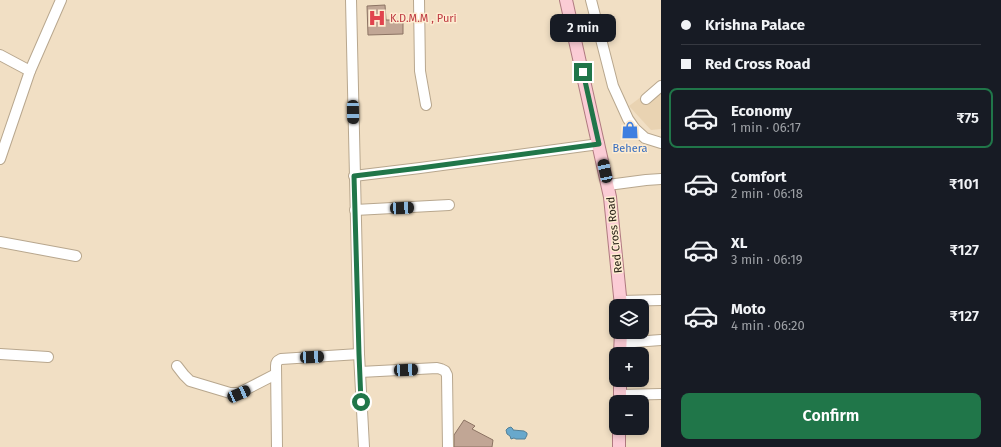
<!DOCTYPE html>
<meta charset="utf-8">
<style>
body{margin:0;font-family:"Fira Sans",sans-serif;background:#242831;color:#f1f3f6;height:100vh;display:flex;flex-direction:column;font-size:15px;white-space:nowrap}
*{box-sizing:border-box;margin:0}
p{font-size:13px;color:#9ea1a6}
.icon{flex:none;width:22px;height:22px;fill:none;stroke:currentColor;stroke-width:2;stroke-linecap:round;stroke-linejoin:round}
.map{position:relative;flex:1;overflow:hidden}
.details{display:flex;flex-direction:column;background:#171b24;width:340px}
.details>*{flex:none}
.top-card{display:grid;align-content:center;height:88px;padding:0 20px;background:#171b24}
.controls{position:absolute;left:609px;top:299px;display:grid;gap:8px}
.controls a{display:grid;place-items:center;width:40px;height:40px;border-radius:8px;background:#171b24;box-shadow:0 2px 6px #0003;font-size:20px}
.end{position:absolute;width:18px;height:18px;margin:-9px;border:5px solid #207649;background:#fff;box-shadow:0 0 0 2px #fff}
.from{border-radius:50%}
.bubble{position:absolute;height:28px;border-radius:8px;background:#171b24;box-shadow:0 2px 6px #0003;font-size:13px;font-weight:600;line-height:28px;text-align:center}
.car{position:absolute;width:12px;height:24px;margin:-12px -6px;border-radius:5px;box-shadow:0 0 3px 1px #0007;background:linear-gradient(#222 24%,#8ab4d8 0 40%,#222 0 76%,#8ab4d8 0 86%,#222 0)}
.top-card b{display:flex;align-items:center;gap:14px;height:38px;font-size:15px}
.top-card b+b{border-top:1px solid #363941}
.top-card i{width:10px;height:10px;background:#f1f3f6}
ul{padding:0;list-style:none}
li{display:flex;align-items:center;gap:12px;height:60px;margin:0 8px 6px;padding:0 12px;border:2px solid transparent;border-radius:8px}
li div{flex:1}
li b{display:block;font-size:15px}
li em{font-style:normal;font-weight:600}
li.on{border-color:#207649}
li>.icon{width:36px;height:36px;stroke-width:1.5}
.cta{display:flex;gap:8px;margin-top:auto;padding:8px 20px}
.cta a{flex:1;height:46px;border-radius:8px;background:#207649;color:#fff;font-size:16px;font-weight:600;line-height:46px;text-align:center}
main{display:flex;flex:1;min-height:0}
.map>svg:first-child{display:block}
.built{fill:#e9d3b2}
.water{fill:#68a8cc;stroke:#548096}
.building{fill:#c1a695;stroke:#8c7363}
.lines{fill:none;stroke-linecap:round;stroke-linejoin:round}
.minor-casing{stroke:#b8a78e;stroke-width:12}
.major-casing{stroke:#b07a80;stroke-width:14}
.minor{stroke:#fff;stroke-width:10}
.major{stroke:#fbccd5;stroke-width:12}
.route{stroke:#207649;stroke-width:5}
.labels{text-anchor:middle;stroke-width:3;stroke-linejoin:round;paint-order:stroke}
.health-label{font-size:11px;fill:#be3a42;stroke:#feecd1;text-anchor:start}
.shop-label{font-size:11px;fill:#366cbe;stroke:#feecd1}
.street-label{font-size:11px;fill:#272117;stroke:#feecd1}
</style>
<main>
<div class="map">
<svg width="661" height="447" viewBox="0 0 661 447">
<rect width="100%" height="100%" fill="#f1dfc4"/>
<polygon class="built" points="661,82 661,129 651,130 629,106"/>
<polygon class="water" points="511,427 513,429 513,430 524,431 527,433 527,435 525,439 516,439 514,438 511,439 510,436 507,434 506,430 508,428"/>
<g class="building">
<polygon points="385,5 386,20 403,20 403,34 368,35 367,6"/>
<polygon points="464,420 475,426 472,429 493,440 492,447 454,447 454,435"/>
</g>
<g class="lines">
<g class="minor-casing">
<g id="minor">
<polyline points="351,0 359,354 364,447"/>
<polyline points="419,0 420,71 426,105"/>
<polyline points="591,0 613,86 628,119 635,129 645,138 661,143"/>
<polyline points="0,55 30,71"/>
<polyline points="646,99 661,86"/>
<polyline points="0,159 30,71 61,0"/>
<polyline points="354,176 420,168 599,144"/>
<polyline points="608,185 646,180 661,179"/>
<polyline points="355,210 449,205"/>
<polyline points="0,242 76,256"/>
<polyline points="621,301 661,300"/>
<polyline points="621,343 661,340"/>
<polyline points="0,354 48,357"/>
<polyline points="177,366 184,375 190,381 230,393 239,393 276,374"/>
<polyline points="360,372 437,368 441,369 445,371 447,375 448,447"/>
<polyline points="620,395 661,394"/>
<path d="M277 447 276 366C276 362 277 361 281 359L359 354"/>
</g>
</g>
<g class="major-casing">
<g id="major">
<polyline points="566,0 610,197 621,306"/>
<polyline points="620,354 621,332"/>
<polyline points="620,402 620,380"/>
<polyline points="619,447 619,428"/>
</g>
</g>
<use href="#minor" class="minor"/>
<use href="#major" class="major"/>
</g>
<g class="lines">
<polyline class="route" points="361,402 359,354 354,176 420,168 599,144 583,72"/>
</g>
<defs>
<g id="hospital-bare" transform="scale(1.38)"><path d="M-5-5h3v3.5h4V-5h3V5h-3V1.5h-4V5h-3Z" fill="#e0444e" stroke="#feecd1" stroke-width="2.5" paint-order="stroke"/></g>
<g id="shop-bare" transform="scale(1.38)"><path d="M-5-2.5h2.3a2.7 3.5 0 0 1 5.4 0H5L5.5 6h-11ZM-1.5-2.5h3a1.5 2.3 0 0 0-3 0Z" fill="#3f7fe0" stroke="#feecd1" stroke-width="2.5" paint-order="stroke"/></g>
</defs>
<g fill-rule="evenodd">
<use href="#hospital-bare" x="377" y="18"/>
<use href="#shop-bare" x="630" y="130"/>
</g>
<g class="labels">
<g class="health-label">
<text x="390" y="22">K.D.M.M , Puri</text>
</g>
<g class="shop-label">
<text x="630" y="152">Behera</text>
</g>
<g class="street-label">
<text transform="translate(614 235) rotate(-96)" y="4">Red Cross Road</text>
</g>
</g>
</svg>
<div class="controls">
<a><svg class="icon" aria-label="layers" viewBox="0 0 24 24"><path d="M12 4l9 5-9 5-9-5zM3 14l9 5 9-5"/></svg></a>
<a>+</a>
<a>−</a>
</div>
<i class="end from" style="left:361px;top:402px"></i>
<i class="end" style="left:583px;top:72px"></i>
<div class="bubble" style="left:550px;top:14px;width:66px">2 min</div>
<i class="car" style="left:353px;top:112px;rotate:179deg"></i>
<i class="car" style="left:605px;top:171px;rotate:348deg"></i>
<i class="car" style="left:402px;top:208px;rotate:87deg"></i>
<i class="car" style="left:312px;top:357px;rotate:87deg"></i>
<i class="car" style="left:406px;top:370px;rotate:87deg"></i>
<i class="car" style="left:239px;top:394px;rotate:66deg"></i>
</div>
<section class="details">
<div class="top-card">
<b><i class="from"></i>Krishna Palace</b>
<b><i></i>Red Cross Road</b>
</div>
<ul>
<li class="on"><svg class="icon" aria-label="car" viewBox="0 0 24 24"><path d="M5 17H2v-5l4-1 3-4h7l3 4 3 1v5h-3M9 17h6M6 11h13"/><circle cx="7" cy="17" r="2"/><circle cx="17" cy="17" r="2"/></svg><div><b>Economy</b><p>1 min · 06:17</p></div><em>₹75</em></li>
<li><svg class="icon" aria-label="car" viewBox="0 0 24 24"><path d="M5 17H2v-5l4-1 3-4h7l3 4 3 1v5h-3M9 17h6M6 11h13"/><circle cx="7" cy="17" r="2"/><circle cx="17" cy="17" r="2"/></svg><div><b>Comfort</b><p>2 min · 06:18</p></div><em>₹101</em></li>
<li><svg class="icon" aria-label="car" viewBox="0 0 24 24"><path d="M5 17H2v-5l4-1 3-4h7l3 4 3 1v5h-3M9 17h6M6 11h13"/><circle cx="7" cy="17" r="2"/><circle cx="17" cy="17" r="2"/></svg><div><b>XL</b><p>3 min · 06:19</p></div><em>₹127</em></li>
<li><svg class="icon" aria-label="car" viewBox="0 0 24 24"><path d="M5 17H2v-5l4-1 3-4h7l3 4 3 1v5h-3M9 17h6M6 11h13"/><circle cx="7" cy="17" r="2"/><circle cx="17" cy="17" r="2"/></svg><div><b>Moto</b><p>4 min · 06:20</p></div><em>₹127</em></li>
</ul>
<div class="cta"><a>Confirm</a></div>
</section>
</main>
